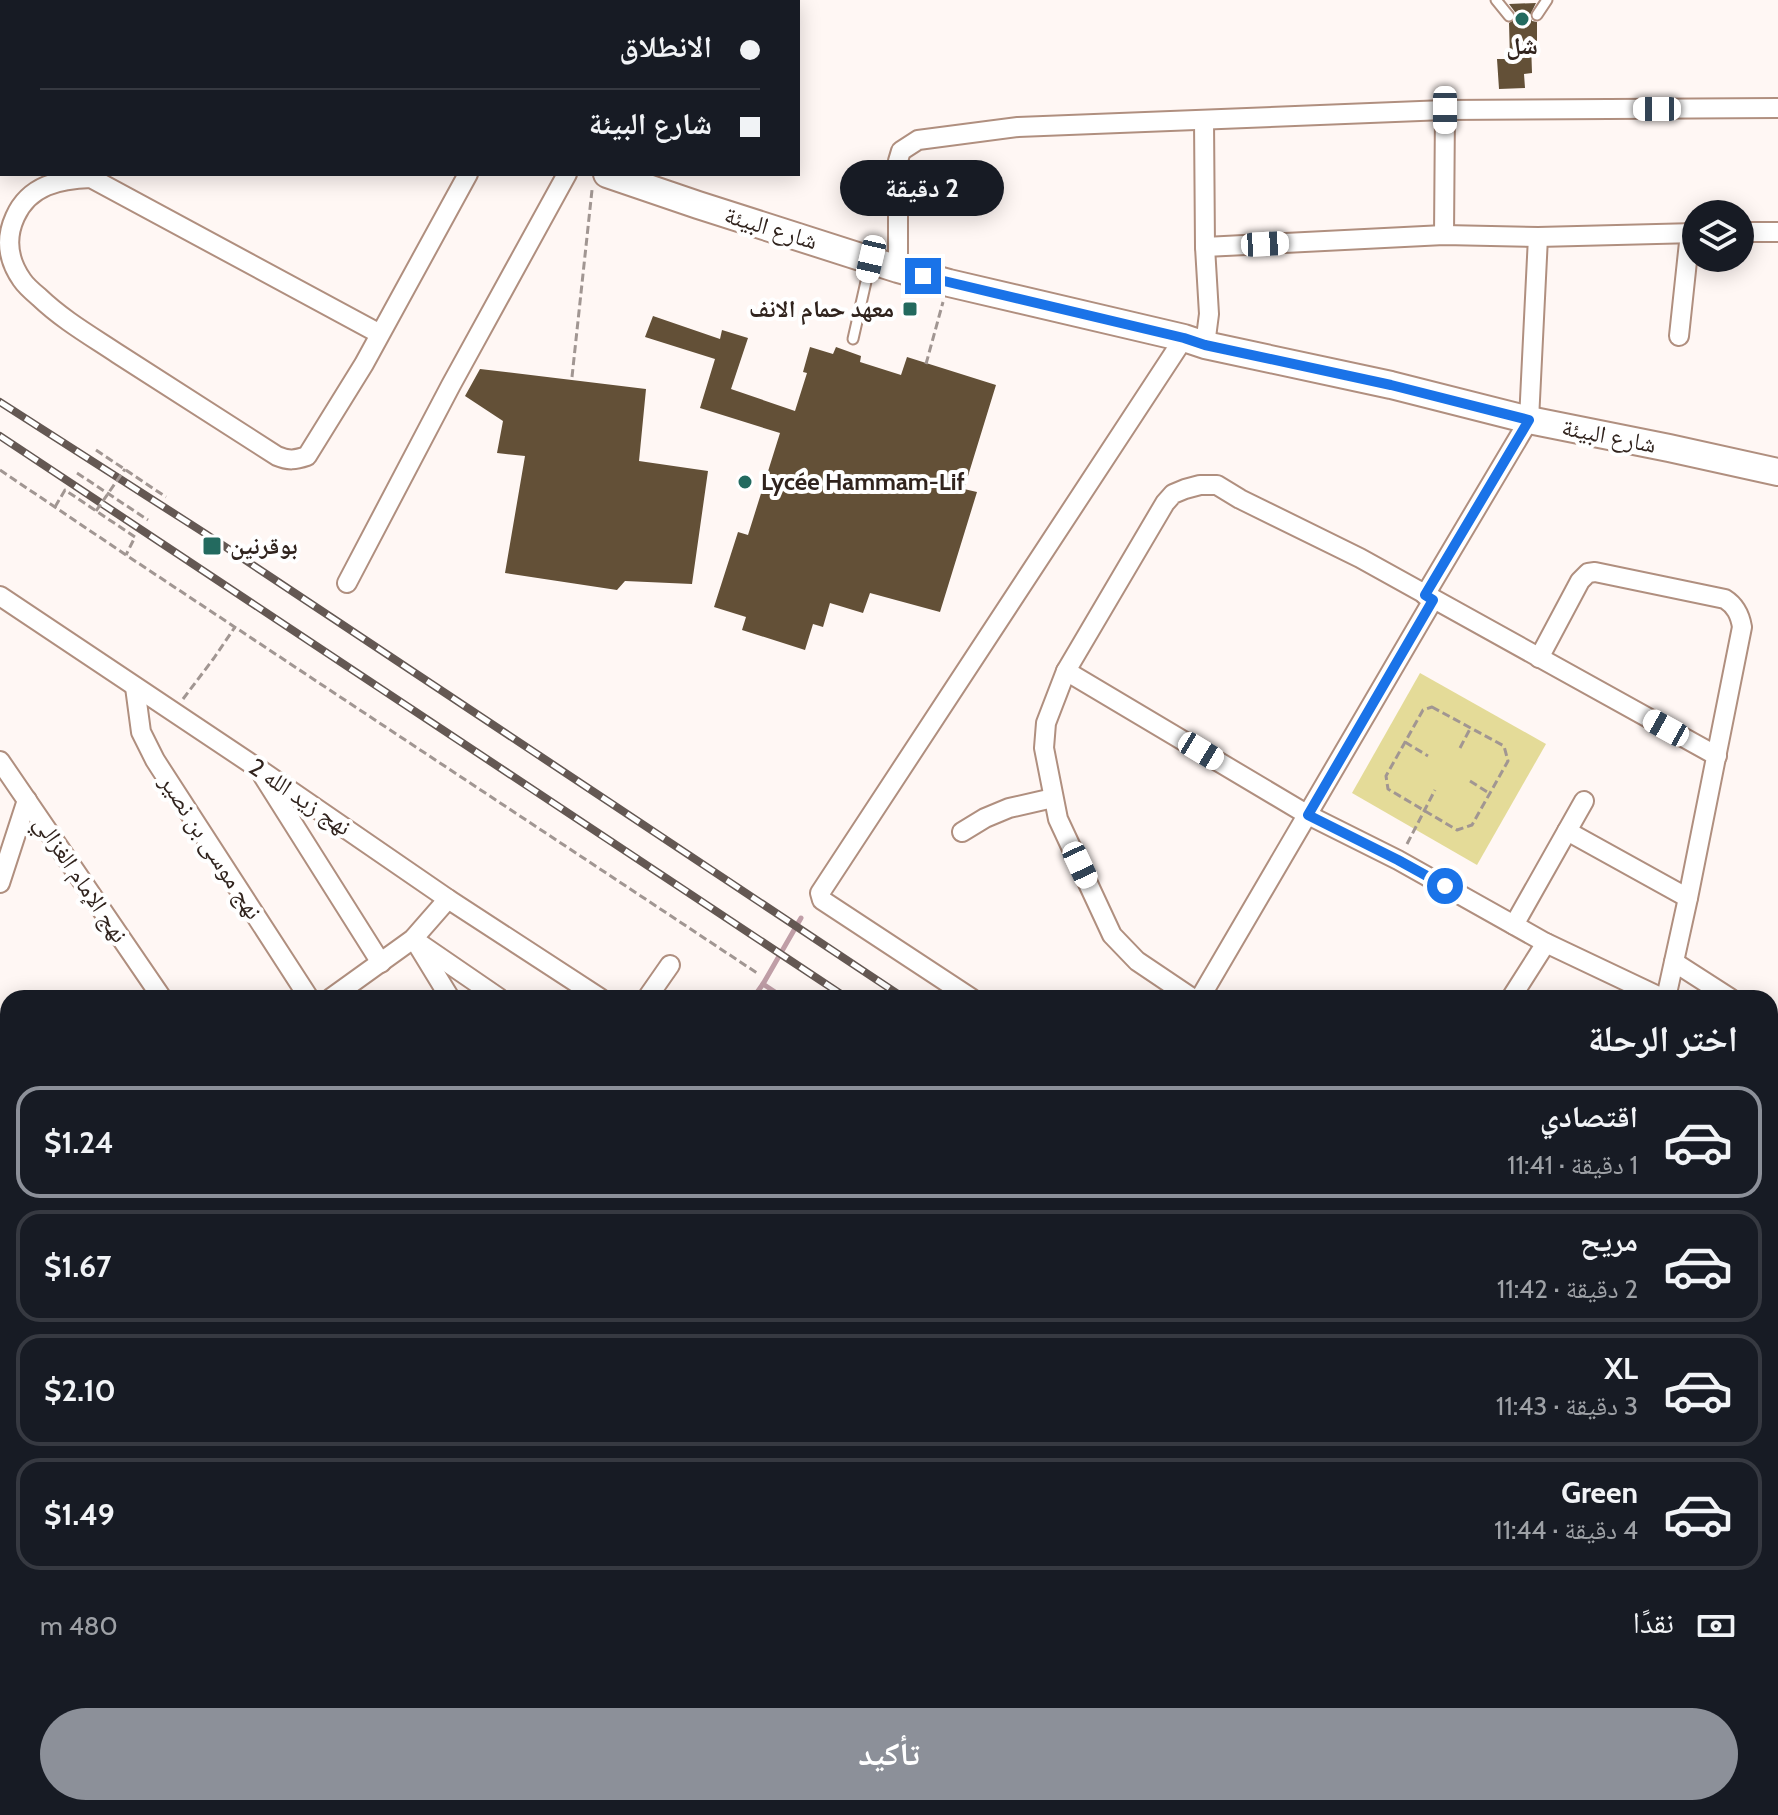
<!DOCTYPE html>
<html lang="ar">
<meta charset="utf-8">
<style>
body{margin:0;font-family:Cabin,"Noto Naskh Arabic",sans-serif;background:#242831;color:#f1f3f6;direction:rtl;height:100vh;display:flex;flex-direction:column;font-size:30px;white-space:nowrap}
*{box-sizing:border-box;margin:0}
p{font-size:26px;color:#9ea1a6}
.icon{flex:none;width:44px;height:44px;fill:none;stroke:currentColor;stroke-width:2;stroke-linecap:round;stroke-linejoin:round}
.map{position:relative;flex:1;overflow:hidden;direction:ltr}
.sheet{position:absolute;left:0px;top:990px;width:1778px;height:826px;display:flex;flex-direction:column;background:#171b24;border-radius:24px 24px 0 0;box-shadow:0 4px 20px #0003;direction:rtl}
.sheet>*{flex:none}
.guide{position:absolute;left:0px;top:0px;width:800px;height:176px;box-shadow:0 4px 20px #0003;direction:rtl;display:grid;align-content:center;height:176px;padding:0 40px;background:#171b24}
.buttons{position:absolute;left:1682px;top:200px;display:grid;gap:16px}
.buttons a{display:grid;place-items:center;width:72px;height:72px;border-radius:50%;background:#171b24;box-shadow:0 4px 20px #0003;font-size:40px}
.end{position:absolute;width:36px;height:36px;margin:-18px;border:10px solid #1a73e8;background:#fff;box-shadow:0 0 0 4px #fff}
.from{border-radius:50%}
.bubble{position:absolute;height:56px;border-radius:28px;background:#171b24;box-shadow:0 4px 20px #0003;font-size:26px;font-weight:700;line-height:56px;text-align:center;direction:rtl}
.car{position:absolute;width:24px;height:48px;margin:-24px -12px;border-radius:10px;box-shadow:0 0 6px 2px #0007;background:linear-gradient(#fff 24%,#345 0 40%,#fff 0 76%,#345 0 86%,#fff 0)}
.guide b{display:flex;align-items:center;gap:28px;height:76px;font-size:30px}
.guide b+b{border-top:2px solid #363941}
.guide i{width:20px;height:20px;background:#f1f3f6}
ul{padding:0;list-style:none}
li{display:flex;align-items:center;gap:24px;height:112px;margin:0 16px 12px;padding:0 24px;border:4px solid #363941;border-radius:24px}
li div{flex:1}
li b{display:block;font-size:30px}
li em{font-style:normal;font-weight:700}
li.current{border-color:#8c9099}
li>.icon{width:72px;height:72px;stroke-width:1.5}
h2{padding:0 40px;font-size:36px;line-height:96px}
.pay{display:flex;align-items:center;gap:20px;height:88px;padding:0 40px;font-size:30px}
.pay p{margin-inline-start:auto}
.button{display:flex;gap:16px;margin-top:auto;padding:16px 40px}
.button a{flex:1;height:92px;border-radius:48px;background:#8c9099;color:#fff;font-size:32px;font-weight:700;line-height:92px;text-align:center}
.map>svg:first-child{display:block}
.green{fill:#e4db98}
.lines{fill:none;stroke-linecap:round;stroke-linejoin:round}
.stream{stroke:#c09ea7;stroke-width:5}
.building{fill:#635037}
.lane-casing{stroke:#b08f7f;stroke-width:13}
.street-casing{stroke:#b08f7f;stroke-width:22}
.secondary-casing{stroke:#b08f7f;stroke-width:30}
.primary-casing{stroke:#b08f7f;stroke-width:34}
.highway-casing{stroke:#b08f7f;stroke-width:38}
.path{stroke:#a19692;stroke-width:3;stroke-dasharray:8 4;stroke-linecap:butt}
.lane{stroke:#fff;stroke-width:9}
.street{stroke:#fff;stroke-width:18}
.secondary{stroke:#fff;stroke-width:26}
.primary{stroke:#fff;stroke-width:30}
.highway{stroke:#fff;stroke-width:34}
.rail-casing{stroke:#645853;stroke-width:8}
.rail{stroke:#fff;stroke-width:5;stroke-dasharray:15;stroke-linecap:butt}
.path-bridge{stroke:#a19692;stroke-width:3;stroke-dasharray:8 4;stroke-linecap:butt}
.route{stroke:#1a73e8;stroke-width:10}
.poi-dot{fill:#236a5f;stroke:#fff;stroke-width:3}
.labels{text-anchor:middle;stroke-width:8;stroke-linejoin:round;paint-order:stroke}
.poi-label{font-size:24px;font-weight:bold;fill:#31241e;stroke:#fff;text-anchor:start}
.street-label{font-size:24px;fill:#31241e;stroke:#fff}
</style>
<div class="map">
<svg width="1778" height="1815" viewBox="0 0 1778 1815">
<rect width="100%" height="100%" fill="#fff7f4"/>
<g class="green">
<polygon points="1420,673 1546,744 1477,865 1352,793"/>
<polygon points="1770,1675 1778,1680 1778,1733 1770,1745"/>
<polygon points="168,1808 354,1808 371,1815 163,1815"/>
<polygon points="436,1808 1731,1808 1726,1815 452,1815"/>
</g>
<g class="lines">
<g class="stream">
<polyline points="763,984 784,998"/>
<polyline points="753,998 763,984 801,918"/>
<polyline points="1770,1648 1778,1654"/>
<polyline points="146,1815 151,1808"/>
</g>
</g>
<g class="building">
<polygon points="1536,3 1530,15 1532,21 1537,22 1537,43 1531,43 1532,73 1524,74 1525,88 1499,89 1497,59 1510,59 1509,23 1516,18 1515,12 1509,4"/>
<polygon points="653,316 720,339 722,330 748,338 731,389 795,411 807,373 803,372 810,347 833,354 836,347 861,356 860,362 901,375 907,357 996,385 964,489 977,492 940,612 870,593 863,613 830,603 823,627 813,624 805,650 742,630 746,617 714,607 738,532 748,535 780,433 700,408 715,359 645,337"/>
<polygon points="480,369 646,389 639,461 708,471 692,584 625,581 617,590 505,573 525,456 497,453 503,421 465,396"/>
</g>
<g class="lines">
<g class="lane-casing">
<g id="lane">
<polyline points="1496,0 1509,16"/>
<polyline points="1537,15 1547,0"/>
<polyline points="853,339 870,264"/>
</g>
</g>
<g class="street-casing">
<g id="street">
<polyline points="1204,120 1205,247 1209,314 1205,345"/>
<polyline points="1740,232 1778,232"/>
<polyline points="1444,235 1445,110"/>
<polyline points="1205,247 1444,235 1538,237 1696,233"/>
<polyline points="898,269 898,161 901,151 918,140 1018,127 1445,110 1778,108"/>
<path d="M380 334 91 178C60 179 29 185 15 217 5 239 8 260 22 280 26 286 33 292 39 297 63 320 91 336 118 354 171 388 224 422 277 456 289 461 295 460 307 456L364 364 468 174"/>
<polyline points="1679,336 1690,233"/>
<polyline points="347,583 451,385 567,174"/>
<polyline points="1425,595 1529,420 1538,237"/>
<polyline points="0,596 259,769 448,899 600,998"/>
<path d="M1539 658 1580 581 1588 573 1595 572 1725 599C1736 606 1740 615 1742 627L1688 898 1666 998"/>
<polyline points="1066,671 1308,815 1398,860 1546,943 1662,998"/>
<polyline points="135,687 141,732 155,760 309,998"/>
<polyline points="0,761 162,998"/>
<polyline points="263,776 381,963"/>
<polyline points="1567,831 1688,898"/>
<polyline points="962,832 985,818 1009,808 1053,798"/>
<polyline points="0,883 27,800"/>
<polyline points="1514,925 1584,801"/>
<polyline points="413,939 499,998"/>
<polyline points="417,944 450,998"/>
<polyline points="1674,962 1730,998"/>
<polyline points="331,998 413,939 448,899"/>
<polyline points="647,998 670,965"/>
<polyline points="971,998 822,900 820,893 1184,338"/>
<polyline points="1192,998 1137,961 1112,935 1058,819 1044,748 1046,723 1066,671 1165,503 1173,494 1185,489 1200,485 1217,485 1240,499 1360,558 1717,756"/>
<polyline points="1200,998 1433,600"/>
<polyline points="1511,998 1546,943"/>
<polyline points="1770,1024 1778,1029"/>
<polyline points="0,1088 8,1092"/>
<polyline points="0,1226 8,1229"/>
<polyline points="1770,1293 1778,1279"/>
<polyline points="3,1378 8,1363"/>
<polyline points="1770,1521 1778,1526"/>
<polyline points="0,1595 8,1573"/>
<polyline points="0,1689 8,1673"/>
</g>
</g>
<g class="secondary-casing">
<g id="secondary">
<polyline points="607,174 698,205 898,269 949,283 1184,338 1205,345 1391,385 1529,420 1669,448 1778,472"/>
<polyline points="0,1620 8,1624"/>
<polyline points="390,1808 405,1815"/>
</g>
</g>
<g class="primary-casing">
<g id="primary">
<polyline points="34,2 42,0"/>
<polyline points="0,10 2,10"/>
<polyline points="0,118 2,117"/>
</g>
</g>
<g class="highway-casing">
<g id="highway">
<polyline points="259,0 261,2"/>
<polyline points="152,2 159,0"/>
<polyline points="426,2 428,0"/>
<polyline points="471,2 481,0"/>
<polyline points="0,62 2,62"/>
</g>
</g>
<g class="path">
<polyline points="354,0 354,2"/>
<polyline points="926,364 943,302"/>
<polyline points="572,377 592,190"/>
<polyline points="96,450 166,497"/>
<polyline points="0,470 126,555 757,973"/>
<polyline points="77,473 148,520"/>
<polyline points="55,507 65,490 135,537 126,555"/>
<polyline points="183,699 214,658 235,627"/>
<polygon points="1432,707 1504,746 1508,761 1472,825 1457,830 1388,789 1386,776 1423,710"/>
<polyline points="1405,742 1428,756"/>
<polyline points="1460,748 1471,727"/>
<polyline points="1470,781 1489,793"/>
<polyline points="1407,844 1435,790"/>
<polyline points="0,1514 8,1517"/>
<polyline points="1770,1689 1772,1688"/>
<polyline points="1218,1808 1229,1815"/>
<polyline points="835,1815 841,1808"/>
<polyline points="1523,1815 1535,1808"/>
</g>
<use href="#lane" class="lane"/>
<use href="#street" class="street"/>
<use href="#secondary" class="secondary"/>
<use href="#primary" class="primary"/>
<use href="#highway" class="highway"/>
<g class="rail-casing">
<g id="rail">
<polyline points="0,402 206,534 904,998"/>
<polyline points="0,436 847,998"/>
<polyline points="1770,1581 1778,1586"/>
<polyline points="1770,1606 1778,1611"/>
</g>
</g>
<use href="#rail" class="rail"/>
<polyline class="path-bridge" points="96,511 125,469"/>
</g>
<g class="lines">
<polyline class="route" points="923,276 1184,338 1205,345 1391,385 1529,420 1425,595 1433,600 1308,815 1398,860 1445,886"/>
</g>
<g class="poi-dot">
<circle cx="1522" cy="19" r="8"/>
<rect x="902" y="301" width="16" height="16" rx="4"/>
<circle cx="745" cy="482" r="8"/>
<rect x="202" y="536" width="20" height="20" rx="4"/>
</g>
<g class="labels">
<g class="poi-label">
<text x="1522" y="54" text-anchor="middle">شل</text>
<text x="894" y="317" text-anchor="end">معهد حمام الانف</text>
<text x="761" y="490">Lycée Hammam-Lif</text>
<text x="230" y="554">بوقرنين</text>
</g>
<g class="street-label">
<text transform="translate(771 228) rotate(17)" y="8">شارع البيئة</text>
<text transform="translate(1609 436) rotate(11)" y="8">شارع البيئة</text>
<text transform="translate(300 797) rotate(34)" y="8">نهج زيد الله 2</text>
<text transform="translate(211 847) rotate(57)" y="8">نهج موسى بن نصير</text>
<text transform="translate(81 879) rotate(56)" y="8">نهج الإمام الغزالي</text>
</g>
</g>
</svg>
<div class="buttons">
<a><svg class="icon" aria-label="layers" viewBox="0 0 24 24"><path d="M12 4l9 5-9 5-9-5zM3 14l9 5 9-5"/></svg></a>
</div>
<i class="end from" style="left:1445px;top:886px"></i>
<i class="end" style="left:923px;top:276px"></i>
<div class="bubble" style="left:840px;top:160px;width:164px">2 دقيقة</div>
<i class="car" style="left:1657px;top:109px;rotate:270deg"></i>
<i class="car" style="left:1445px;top:110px;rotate:180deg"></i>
<i class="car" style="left:1265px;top:244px;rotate:87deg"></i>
<i class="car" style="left:871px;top:259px;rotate:193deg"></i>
<i class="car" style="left:1666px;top:728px;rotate:299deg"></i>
<i class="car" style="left:1201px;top:751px;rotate:121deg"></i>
<i class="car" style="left:1080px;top:865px;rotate:155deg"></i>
<div class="guide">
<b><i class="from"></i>الانطلاق</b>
<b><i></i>شارع البيئة</b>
</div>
<section class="sheet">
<h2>اختر الرحلة</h2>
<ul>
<li class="current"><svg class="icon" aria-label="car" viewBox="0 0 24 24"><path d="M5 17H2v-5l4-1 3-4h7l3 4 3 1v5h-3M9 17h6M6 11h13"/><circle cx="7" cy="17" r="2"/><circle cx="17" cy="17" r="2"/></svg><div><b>اقتصادي</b><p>1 دقيقة · 11:41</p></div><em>$1.24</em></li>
<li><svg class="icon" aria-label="car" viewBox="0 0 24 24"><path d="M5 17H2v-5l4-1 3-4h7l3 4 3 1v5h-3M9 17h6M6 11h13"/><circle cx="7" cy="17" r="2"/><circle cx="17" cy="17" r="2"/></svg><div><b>مريح</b><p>2 دقيقة · 11:42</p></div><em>$1.67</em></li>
<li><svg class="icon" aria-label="car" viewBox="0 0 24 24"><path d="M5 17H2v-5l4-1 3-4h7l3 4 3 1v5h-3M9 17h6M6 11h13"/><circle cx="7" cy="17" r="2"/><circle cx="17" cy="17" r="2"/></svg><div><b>XL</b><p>3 دقيقة · 11:43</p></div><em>$2.10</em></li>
<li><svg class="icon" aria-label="car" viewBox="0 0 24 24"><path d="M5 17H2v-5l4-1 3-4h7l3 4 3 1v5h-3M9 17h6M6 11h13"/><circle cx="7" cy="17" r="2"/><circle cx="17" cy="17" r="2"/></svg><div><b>Green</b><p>4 دقيقة · 11:44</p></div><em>$1.49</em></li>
</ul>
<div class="pay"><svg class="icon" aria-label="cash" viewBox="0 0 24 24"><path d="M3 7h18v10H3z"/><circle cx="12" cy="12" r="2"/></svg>نقدًا<p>480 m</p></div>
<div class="button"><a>تأكيد</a></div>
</section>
</div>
